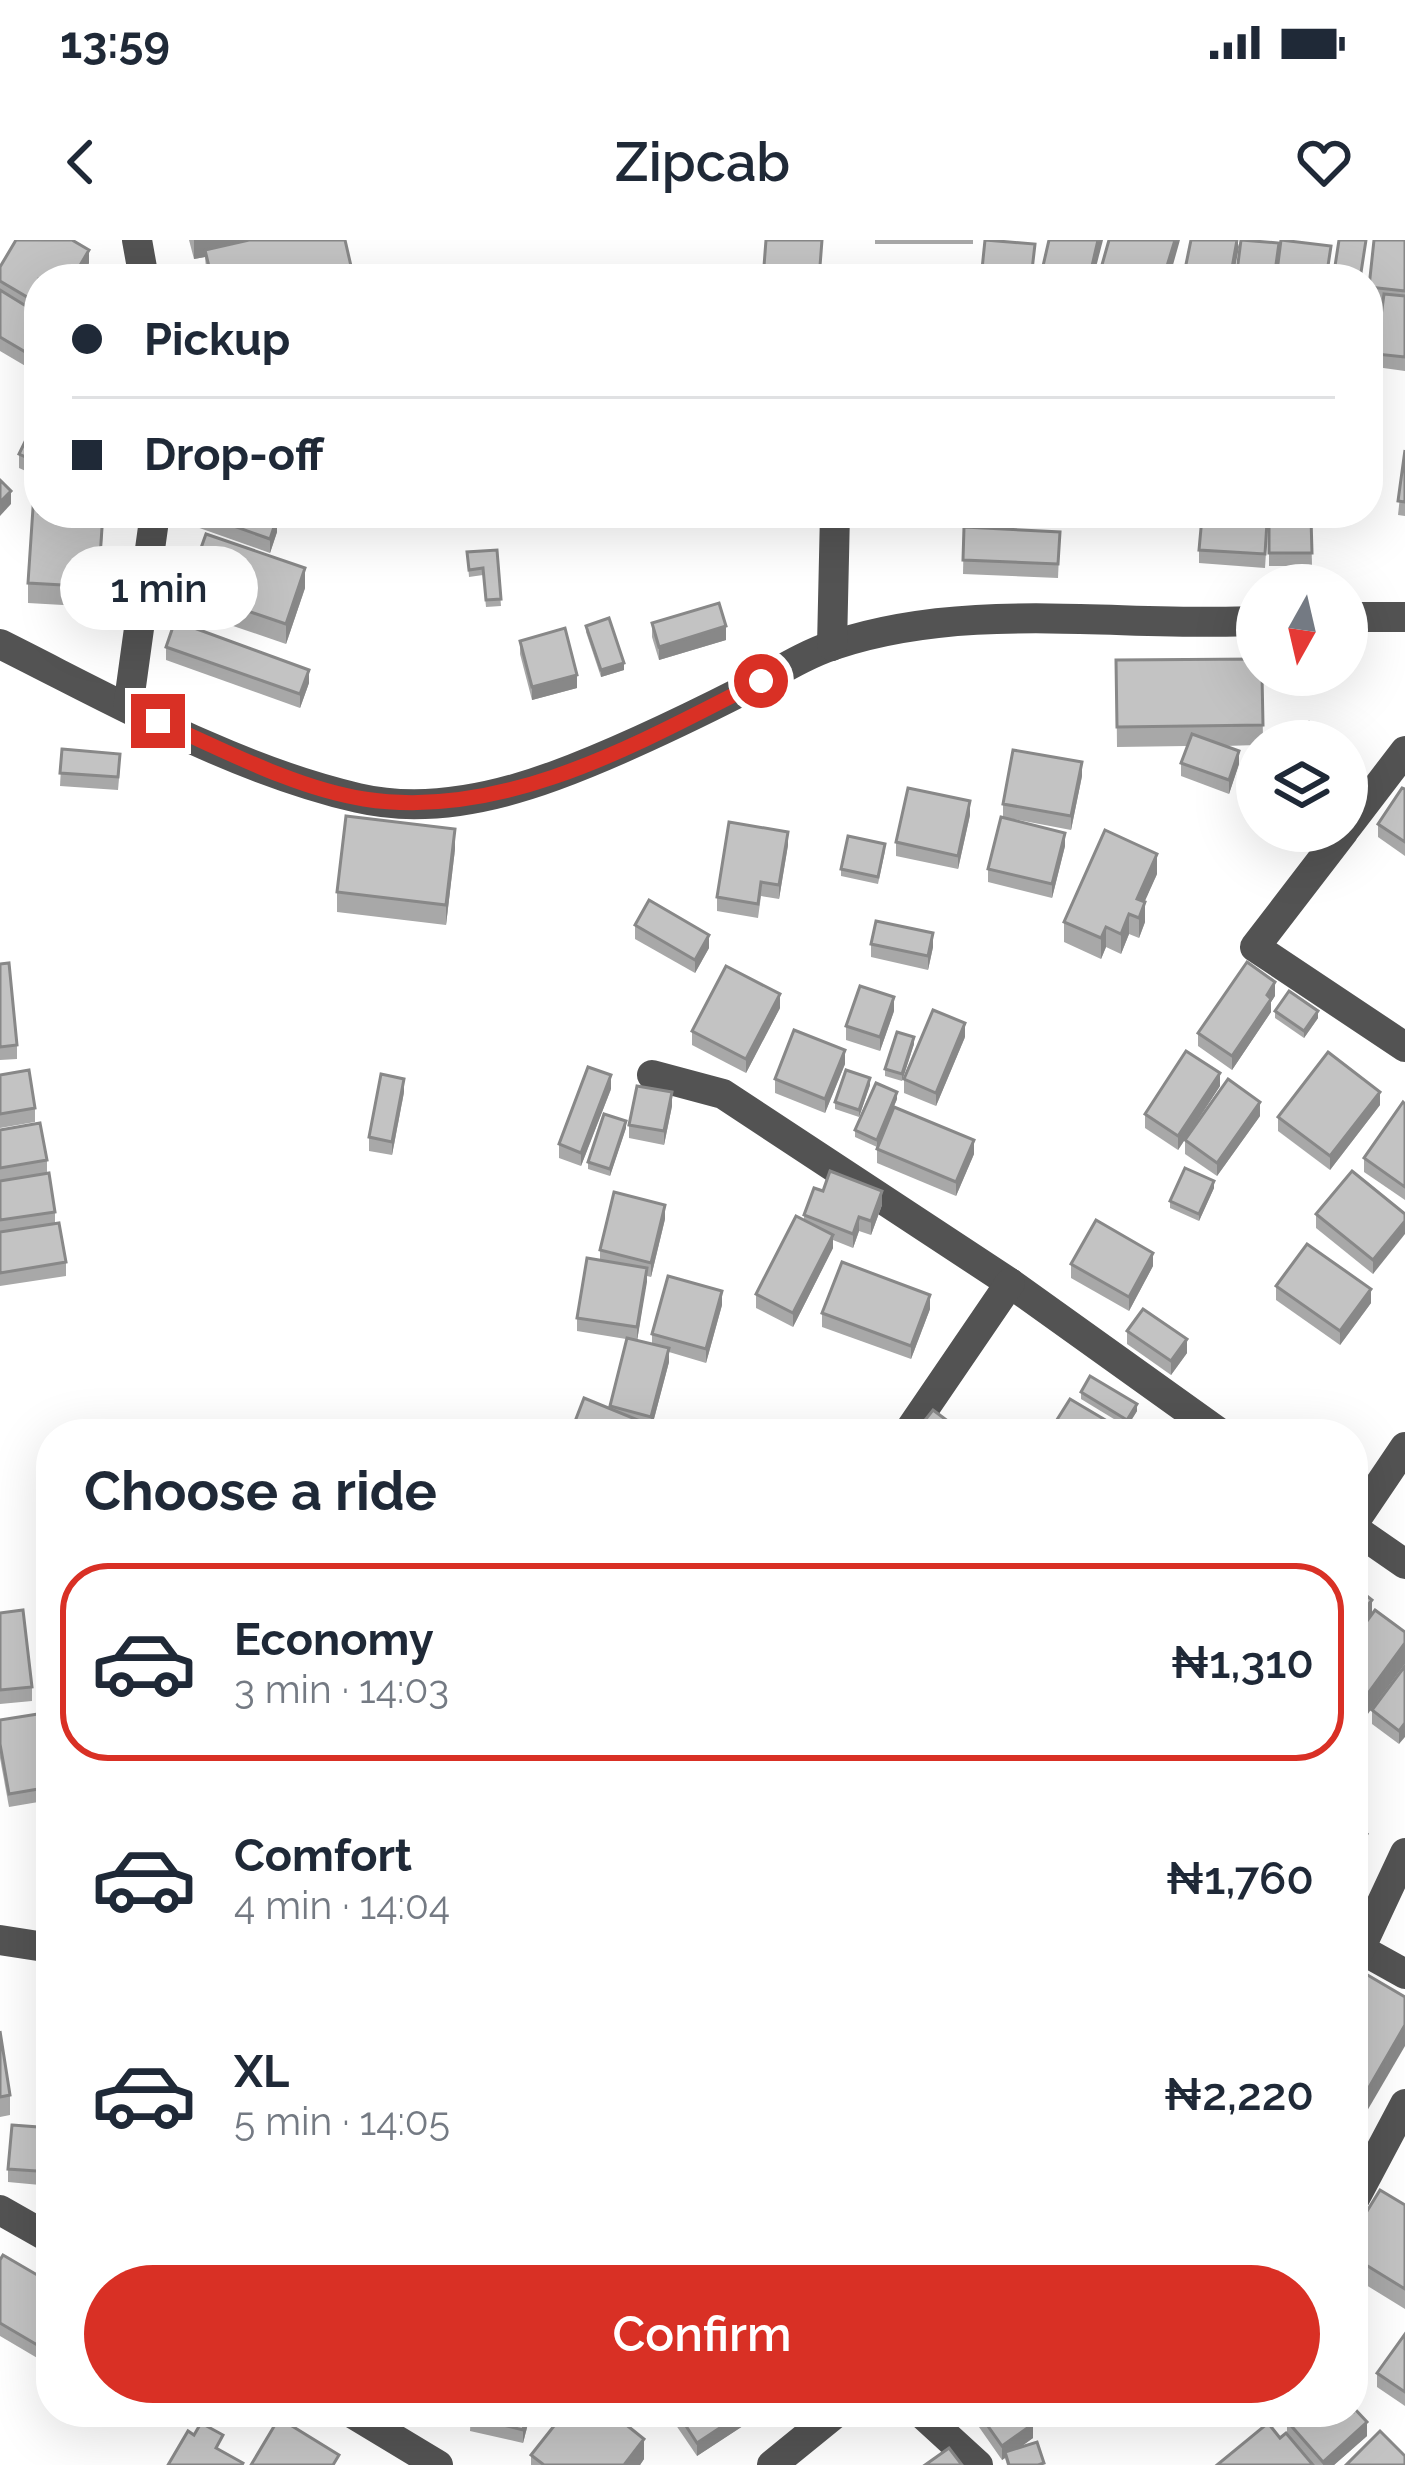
<!DOCTYPE html>
<meta charset="utf-8">
<style>
body{margin:0;font-family:Raleway,sans-serif;background:#f2f2f3;color:#1f2937;height:100vh;display:flex;flex-direction:column;font-size:45px;white-space:nowrap}
*{box-sizing:border-box;margin:0}
p{font-size:39px;color:#747a83}
.icon{flex:none;width:66px;height:66px;fill:none;stroke:currentColor;stroke-width:2;stroke-linecap:round;stroke-linejoin:round}
.map{position:relative;flex:1;overflow:hidden}
.details{position:absolute;left:36px;top:1179px;width:1332px;height:1008px;display:flex;flex-direction:column;background:#fff;border-radius:48px;box-shadow:0 12px 48px #0002}
.details>*{flex:none}
.guide{position:absolute;left:24px;top:24px;width:1359px;height:264px;border-radius:48px;box-shadow:0 12px 48px #0002;display:grid;align-content:center;height:264px;padding:0 48px;background:#fff}
.needle{width:78px;rotate:188deg}
.tools{position:absolute;left:1236px;top:324px;display:grid;gap:24px}
.tools a{display:grid;place-items:center;width:132px;height:132px;border-radius:50%;background:#fff;box-shadow:0 12px 48px #0002;font-size:60px}
.end{position:absolute;width:54px;height:54px;margin:-27px;border:15px solid #d93025;background:#fff;box-shadow:0 0 0 6px #fff}
.from{border-radius:50%}
.bubble{position:absolute;height:84px;border-radius:42px;background:#fff;box-shadow:0 12px 48px #0002;font-size:39px;font-weight:600;line-height:84px;text-align:center}
.guide b{display:flex;align-items:center;gap:42px;height:114px;font-size:45px}
.guide b+b{border-top:3px solid #e0e1e3}
.guide i{width:30px;height:30px;background:#1f2937}
ul{padding:0;list-style:none}
li{display:flex;align-items:center;gap:36px;height:198px;margin:0 24px 18px;padding:0 24px;border:6px solid transparent;border-radius:48px}
li div{flex:1}
li b{display:block;font-size:45px}
li em{font-style:normal;font-weight:600}
li.selected{border-color:#d93025}
li>.icon{width:108px;height:108px;stroke-width:1.5}
h2{padding:0 48px;font-size:54px;line-height:144px}
.button{display:flex;gap:24px;margin-top:auto;padding:24px 48px}
.button a{flex:1;height:138px;border-radius:72px;background:#d93025;color:#fff;font-size:48px;font-weight:600;line-height:138px;text-align:center}
.status{display:flex;justify-content:space-between;align-items:center;height:84px;padding:0 60px;background:#fff;direction:ltr}
.status svg{height:33px;fill:currentColor}
header{display:flex;justify-content:space-between;align-items:center;height:156px;padding:0 48px;background:#fff;font-size:54px;font-weight:600}
.map>svg:first-child{display:block}
.lines{fill:none;stroke-linecap:round;stroke-linejoin:round}
.minor{stroke:#535353;stroke-width:30}
.wall{fill:#a8a8a8}
.shaded-wall{fill:#888}
.building{fill:#c3c3c3;stroke:#888;stroke-width:3}
.route{stroke:#d93025;stroke-width:15}
</style>
<div class="status"><b>13:59</b><svg viewBox="0 0 49 12"><path d="M0 12V9h3v3zM5 12V6h3v6zM10 12V3h3v9zM15 12V0h3v12zM26 1h20v11H26zM47 4h2v5h-2z"/></svg></div>
<header><svg class="icon" aria-label="back" viewBox="0 0 24 24"><path d="M15 5l-7 7 7 7"/></svg>Zipcab<svg class="icon" aria-label="heart" viewBox="0 0 24 24"><path d="M12 20l-8-8c-3-5 5-10 8-4 3-6 11-1 8 4z"/></svg></header>
<div class="map">
<svg width="1405" height="2225" viewBox="0 0 1405 2225">
<rect width="100%" height="100%" fill="#fff"/>
<g class="lines">
<g class="minor">
<polyline points="137,0 144,39"/>
<polyline points="1347,377 1405,377"/>
<path d="M0 404C114 461 233 529 358 558 422 573 494 558 554 536 619 512 683 481 744 450 773 435 803 415 834 405 969 360 1116 387 1257 381"/>
<polyline points="832,406 835,273"/>
<polyline points="128,468 155,273"/>
<polyline points="1347,587 1405,511"/>
<polyline points="1344,591 1255,707 1405,807"/>
<polyline points="652,835 723,854 1010,1043 1221,1194"/>
<polyline points="907,1194 1010,1043"/>
<polyline points="1353,1284 1405,1207"/>
<polyline points="1353,1288 1405,1324"/>
<polyline points="0,1700 51,1708"/>
<polyline points="1362,1710 1405,1734"/>
<polyline points="1353,1724 1405,1613"/>
<polyline points="1353,1962 1405,1864"/>
<polyline points="0,1970 51,1999"/>
<polyline points="350,2172 438,2225"/>
<polyline points="920,2172 978,2225"/>
<polyline points="772,2225 837,2172"/>
</g>
</g>
<g class="wall">
<polygon points="189,0 345,0 354,39 207,39 205,17 194,19"/>
<rect x="875" y="0" width="98" height="4"/>
<polygon points="1405,0 1405,131 1376,127 1383,62 1369,61 1369,47"/>
<polygon points="89,23 80,39 39,39 39,134 0,111 0,27"/>
<polygon points="39,173 39,237 19,228 19,214"/>
<polygon points="1405,210 1405,276 1398,275"/>
<polygon points="104,273 98,367 28,363 28,343"/>
<polygon points="191,273 264,273 277,292 270,313 191,285"/>
<polygon points="761,273 810,273 809,286 761,283"/>
<polygon points="1269,277 1311,278 1312,326 1269,326"/>
<polygon points="964,287 1060,292 1058,338 963,334"/>
<polygon points="1267,295 1265,328 1199,323 1199,310"/>
<polygon points="497,310 501,366 486,367 483,335 469,337 467,312"/>
<polygon points="305,348 286,404 186,370 186,350"/>
<polygon points="652,383 726,400 659,420 652,397"/>
<polygon points="586,386 624,430 601,437 586,392"/>
<polygon points="520,401 577,448 532,460 520,414"/>
<polygon points="166,407 309,443 300,468 166,420"/>
<polygon points="1116,420 1262,435 1263,501 1257,501 1257,505 1225,506 1239,524 1229,554 1181,536 1181,523 1187,506 1117,507"/>
<polygon points="62,509 120,527 118,550 60,546"/>
<polygon points="1082,536 1071,590 1008,578 1065,606 1052,658 988,642 988,629 1003,577 1003,564"/>
<polygon points="1405,549 1405,616 1378,597 1378,584"/>
<polygon points="970,575 958,629 896,616 896,602"/>
<polygon points="788,605 779,659 761,656 758,678 717,671 717,657"/>
<polygon points="455,609 446,685 337,672 337,652"/>
<polygon points="885,611 878,644 841,636 841,629"/>
<polygon points="1157,634 1144,662 1145,682 1139,698 1129,694 1121,714 1106,707 1101,719 1064,702 1064,682"/>
<polygon points="635,685 709,708 695,733 635,699"/>
<polygon points="871,704 933,707 928,730 871,717"/>
<polygon points="0,724 17,805 17,819 0,820"/>
<polygon points="1275,756 1271,762 1271,772 1232,830 1198,806 1198,793"/>
<polygon points="780,768 746,833 692,805 692,791"/>
<polygon points="894,771 880,811 846,800 846,786"/>
<polygon points="1275,771 1318,778 1304,798 1275,778"/>
<polygon points="965,797 936,866 904,853 904,839"/>
<polygon points="914,804 902,841 885,836 885,829"/>
<polygon points="845,824 825,873 775,853 775,839"/>
<polygon points="0,835 35,868 35,882 0,888"/>
<polygon points="870,845 859,877 835,869 835,862"/>
<polygon points="1220,846 1178,910 1145,888 1145,874"/>
<polygon points="611,849 581,926 559,918 559,904"/>
<polygon points="404,852 392,915 369,911 369,897"/>
<polygon points="897,859 877,907 855,897 855,890"/>
<polygon points="1405,864 1405,960 1364,932 1364,918"/>
<polygon points="1380,865 1330,930 1278,891 1278,877"/>
<polygon points="672,866 664,905 629,898 629,885"/>
<polygon points="1260,876 1217,936 1185,914 1185,900"/>
<polygon points="626,888 610,936 588,929 588,922"/>
<polygon points="0,890 47,920 47,934 55,972 55,984 66,1022 66,1036 0,1046"/>
<polygon points="877,909 974,914 956,956 877,923"/>
<polygon points="1214,948 1199,981 1170,968 1170,961"/>
<polygon points="823,951 882,965 871,995 859,991 853,1008 833,1000 833,1008 793,1087 756,1068 756,1054 804,980 804,975"/>
<polygon points="1316,974 1405,974 1373,1034 1316,988"/>
<polygon points="665,979 651,1037 647,1036 637,1101 652,1104 652,1094 722,1065 706,1123 669,1112 669,1122 650,1194 568,1194 574,1188 574,1184 610,1168 626,1099 577,1091 577,1078 600,1020 600,1010"/>
<polygon points="1071,1024 1153,1026 1129,1071 1071,1038"/>
<polygon points="1276,1046 1371,1063 1340,1105 1276,1060"/>
<polygon points="930,1069 911,1119 822,1087 822,1073"/>
<polygon points="1127,1091 1187,1113 1171,1135 1127,1104"/>
<polygon points="1081,1152 1137,1171 1127,1187 1081,1159"/>
<polygon points="0,1373 32,1447 32,1461 0,1464"/>
<polygon points="1405,1426 1399,1504 1372,1484 1372,1470"/>
<polygon points="0,1480 50,1547 50,1560 9,1567 0,1518"/>
<polygon points="0,1791 10,1855 10,1875 0,1877"/>
<polygon points="51,1888 51,1946 8,1942 8,1929"/>
<polygon points="1405,1965 1405,2069 1353,2037 1353,1994"/>
<polygon points="0,2020 51,2043 39,2119 0,2096"/>
<polygon points="1405,2094 1405,2166 1377,2147 1377,2133"/>
<polygon points="471,2172 531,2172 523,2203 470,2191"/>
<polygon points="667,2172 749,2172 749,2182 697,2216"/>
<polygon points="972,2172 1024,2172 1033,2198 1018,2208 1044,2225 1007,2225 1005,2218 1002,2220 972,2177"/>
<polygon points="1287,2181 1367,2196 1334,2225 1314,2225 1280,2198 1287,2193"/>
<polygon points="531,2215 644,2219 640,2225 531,2225"/>
</g>
<g class="shaded-wall">
<polygon points="194,0 274,0 205,10 205,17 194,19"/>
<polygon points="1098,0 1103,0 1093,39 1089,39"/>
<polygon points="1175,0 1180,0 1169,39 1163,39"/>
<polygon points="1237,0 1239,7 1233,39 1230,39"/>
<polygon points="89,10 89,23 80,39 72,39"/>
<polygon points="11,251 11,264 0,276 0,262"/>
<polygon points="277,278 277,292 270,313 270,299"/>
<polygon points="305,328 305,348 286,404 286,384"/>
<polygon points="726,386 726,400 659,420 659,407"/>
<polygon points="624,423 624,430 601,437 601,430"/>
<polygon points="309,430 309,443 300,468 300,454"/>
<polygon points="577,435 577,448 532,460 532,447"/>
<polygon points="1239,511 1239,524 1229,554 1229,540"/>
<polygon points="1082,522 1082,536 1071,590 1071,576"/>
<polygon points="970,561 970,575 958,629 958,616"/>
<polygon points="455,589 455,609 446,685 446,665"/>
<polygon points="788,592 788,605 779,659 779,645"/>
<polygon points="1065,593 1065,606 1052,658 1052,644"/>
<polygon points="1157,614 1157,634 1137,679 1137,659"/>
<polygon points="1145,662 1145,682 1139,698 1139,678"/>
<polygon points="1129,674 1129,694 1121,714 1121,694"/>
<polygon points="1106,687 1106,707 1101,719 1101,698"/>
<polygon points="933,693 933,707 928,730 928,716"/>
<polygon points="709,695 709,708 695,733 695,720"/>
<polygon points="1275,742 1275,756 1271,762 1271,772 1232,830 1232,816"/>
<polygon points="780,754 780,768 746,833 746,819"/>
<polygon points="894,757 894,771 880,811 880,797"/>
<polygon points="1318,771 1318,778 1304,798 1304,791"/>
<polygon points="965,783 965,797 936,866 936,853"/>
<polygon points="914,797 914,804 902,841 902,834"/>
<polygon points="845,810 845,824 825,873 825,859"/>
<polygon points="1220,833 1220,846 1178,910 1178,896"/>
<polygon points="611,835 611,849 581,926 581,913"/>
<polygon points="870,838 870,845 859,877 859,870"/>
<polygon points="404,839 404,852 392,915 392,902"/>
<polygon points="672,852 672,866 664,905 664,891"/>
<polygon points="897,852 897,859 877,907 877,900"/>
<polygon points="1380,852 1380,865 1330,930 1330,916"/>
<polygon points="1260,862 1260,876 1217,936 1217,923"/>
<polygon points="626,881 626,888 610,936 610,929"/>
<polygon points="974,900 974,914 956,956 956,942"/>
<polygon points="1214,941 1214,948 1199,981 1199,974"/>
<polygon points="882,951 882,965 871,995 871,981"/>
<polygon points="665,965 665,979 651,1037 651,1023"/>
<polygon points="859,977 859,991 853,1008 853,994"/>
<polygon points="1405,981 1405,994 1373,1034 1373,1020"/>
<polygon points="833,995 833,1008 793,1087 793,1073"/>
<polygon points="1153,1013 1153,1026 1129,1071 1129,1057"/>
<polygon points="647,1028 647,1042 637,1101 637,1087"/>
<polygon points="1371,1049 1371,1063 1340,1105 1340,1091"/>
<polygon points="722,1051 722,1065 706,1123 706,1109"/>
<polygon points="930,1055 930,1069 911,1119 911,1106"/>
<polygon points="1187,1099 1187,1113 1171,1135 1171,1121"/>
<polygon points="669,1108 669,1122 651,1190 651,1177"/>
<polygon points="1137,1164 1137,1171 1127,1187 1127,1180"/>
<polygon points="1372,1360 1372,1380 1353,1404 1353,1384"/>
<polygon points="1405,1403 1405,1424 1353,1494 1353,1474"/>
<polygon points="1405,1483 1405,1497 1399,1504 1399,1491"/>
<polygon points="1367,1594 1367,1614 1353,1630 1353,1610"/>
<polygon points="1405,1785 1405,1806 1353,1895 1353,1875"/>
<polygon points="51,2085 51,2099 39,2119 39,2106"/>
<polygon points="527,2172 531,2172 523,2203 523,2190"/>
<polygon points="744,2172 749,2172 749,2182 697,2216 697,2203"/>
<polygon points="1367,2182 1367,2196 1334,2225 1323,2225 1323,2222"/>
<polygon points="1033,2184 1033,2198 1007,2217 1005,2212 1005,2218 1002,2220 1002,2206"/>
<polygon points="644,2199 644,2219 640,2225 624,2225"/>
</g>
<g class="building">
<polygon points="16,0 72,0 89,10 72,39 39,39 39,64 0,41 0,27"/>
<polygon points="249,0 345,0 354,39 212,39 205,10"/>
<polygon points="766,0 822,0 819,39 763,39"/>
<polygon points="985,0 1035,4 1031,39 981,39"/>
<polygon points="1049,0 1098,0 1089,39 1040,39"/>
<polygon points="1109,0 1175,0 1163,39 1098,39"/>
<polygon points="1191,0 1237,0 1230,39 1183,39"/>
<polygon points="1241,0 1279,3 1274,39 1236,39"/>
<polygon points="1281,0 1331,6 1326,39 1276,39"/>
<polygon points="1339,0 1366,0 1360,39 1333,39"/>
<polygon points="1374,0 1405,0 1405,51 1369,47"/>
<polygon points="0,50 39,74 39,120 0,97"/>
<polygon points="1384,54 1405,56 1405,117 1376,114"/>
<polygon points="39,173 39,223 19,214"/>
<polygon points="1405,210 1405,262 1398,261"/>
<polygon points="0,240 11,251 0,262"/>
<polygon points="34,253 39,253 39,273 103,273 98,347 28,343"/>
<polygon points="197,273 264,273 277,278 270,299"/>
<polygon points="1202,277 1267,282 1265,314 1199,310"/>
<polygon points="1269,277 1311,278 1312,313 1269,313"/>
<polygon points="964,287 1060,292 1058,324 963,320"/>
<polygon points="206,294 305,328 286,384 186,350"/>
<polygon points="497,310 501,359 486,360 483,328 469,330 467,312"/>
<polygon points="719,363 726,386 659,407 652,383"/>
<polygon points="609,378 624,423 601,430 586,386"/>
<polygon points="175,381 309,430 300,454 166,407"/>
<polygon points="565,388 577,435 532,447 520,401"/>
<polygon points="1257,419 1257,435 1262,435 1263,485 1117,487 1116,420"/>
<polygon points="1309,482 1330,501 1291,501"/>
<polygon points="1192,494 1239,511 1229,540 1181,523"/>
<polygon points="62,509 120,514 118,537 60,533"/>
<polygon points="1013,510 1082,522 1071,576 1003,564"/>
<polygon points="908,548 970,561 958,616 896,602"/>
<polygon points="1402,548 1405,549 1405,602 1378,584"/>
<polygon points="346,576 455,589 446,665 337,652"/>
<polygon points="1001,577 1065,593 1052,644 988,629"/>
<polygon points="729,582 788,592 779,645 761,642 758,664 717,657"/>
<polygon points="1105,590 1157,614 1137,659 1145,662 1139,678 1129,674 1121,694 1106,687 1101,698 1064,682"/>
<polygon points="848,596 885,604 878,637 841,629"/>
<polygon points="649,660 709,695 695,720 635,685"/>
<polygon points="876,681 933,693 928,716 871,704"/>
<polygon points="1247,722 1275,742 1267,755 1271,759 1232,816 1198,793"/>
<polygon points="9,723 17,805 0,807 0,724"/>
<polygon points="726,726 780,754 746,819 692,791"/>
<polygon points="860,746 894,757 880,797 846,786"/>
<polygon points="1289,751 1318,771 1304,791 1275,771"/>
<polygon points="933,770 965,783 936,853 904,839"/>
<polygon points="794,790 845,810 825,859 775,839"/>
<polygon points="897,792 914,797 902,834 885,829"/>
<polygon points="1186,811 1220,833 1178,896 1145,874"/>
<polygon points="1328,812 1380,852 1330,916 1278,877"/>
<polygon points="588,827 611,835 581,913 559,904"/>
<polygon points="29,830 35,868 0,874 0,835"/>
<polygon points="846,830 870,838 859,870 835,862"/>
<polygon points="381,834 404,839 392,902 369,897"/>
<polygon points="1228,839 1260,862 1217,923 1185,900"/>
<polygon points="876,843 897,852 877,900 855,890"/>
<polygon points="637,846 672,852 664,891 629,885"/>
<polygon points="1403,862 1405,864 1405,947 1364,918"/>
<polygon points="894,867 974,900 956,942 877,909"/>
<polygon points="604,874 626,881 610,929 588,922"/>
<polygon points="40,883 47,920 0,928 0,890"/>
<polygon points="1185,928 1214,941 1199,974 1170,961"/>
<polygon points="830,931 882,951 871,981 859,977 853,994 804,975 814,948 823,951"/>
<polygon points="1352,931 1405,974 1405,981 1373,1020 1316,974"/>
<polygon points="49,933 55,972 0,980 0,941"/>
<polygon points="614,952 665,965 651,1023 600,1010"/>
<polygon points="796,976 833,995 793,1073 756,1054"/>
<polygon points="1096,980 1153,1013 1129,1057 1071,1024"/>
<polygon points="59,983 66,1022 0,1033 0,992"/>
<polygon points="1307,1004 1371,1049 1340,1091 1276,1046"/>
<polygon points="587,1018 647,1028 637,1087 577,1078"/>
<polygon points="842,1022 930,1055 911,1106 822,1073"/>
<polygon points="668,1036 722,1051 706,1109 652,1094"/>
<polygon points="1143,1069 1187,1099 1171,1121 1127,1091"/>
<polygon points="627,1098 669,1108 651,1177 610,1166"/>
<polygon points="1090,1136 1137,1164 1127,1180 1081,1152"/>
<polygon points="584,1158 650,1185 646,1194 598,1194 574,1184"/>
<polygon points="1070,1159 1119,1188 1116,1194 1048,1194"/>
<polygon points="933,1170 965,1194 914,1194"/>
<polygon points="571,1187 588,1194 568,1194"/>
<polygon points="1353,1345 1372,1360 1353,1384"/>
<polygon points="23,1370 32,1447 0,1450 0,1373"/>
<polygon points="1375,1370 1405,1392 1405,1403 1353,1474 1353,1400"/>
<polygon points="1405,1426 1405,1483 1399,1491 1372,1470"/>
<polygon points="38,1474 50,1547 9,1554 0,1504 0,1480"/>
<polygon points="1353,1582 1367,1594 1353,1610"/>
<polygon points="1359,1730 1405,1757 1405,1785 1353,1875 1353,1740"/>
<polygon points="0,1791 10,1855 0,1857"/>
<polygon points="12,1885 51,1888 51,1932 8,1929"/>
<polygon points="1380,1950 1405,1965 1405,2049 1353,2017 1353,1994"/>
<polygon points="3,2015 51,2043 51,2085 39,2106 0,2083 0,2020"/>
<polygon points="1405,2094 1405,2152 1377,2133"/>
<polygon points="1353,2167 1367,2182 1323,2222 1287,2181 1297,2172 1353,2172"/>
<polygon points="471,2172 527,2172 523,2190 470,2177"/>
<polygon points="565,2172 602,2172 610,2181 614,2175 644,2199 624,2225 544,2225 531,2215"/>
<polygon points="677,2172 744,2172 697,2203"/>
<polygon points="978,2172 1024,2172 1033,2184 1002,2206"/>
<polygon points="279,2178 339,2215 333,2225 251,2225"/>
<polygon points="201,2183 223,2195 216,2208 243,2223 242,2225 168,2225 188,2191 194,2195"/>
<polygon points="1268,2183 1280,2198 1286,2193 1313,2225 1217,2225"/>
<polygon points="1380,2191 1405,2216 1405,2225 1346,2225"/>
<polygon points="1037,2202 1044,2223 1038,2225 1009,2225 1005,2212"/>
<polygon points="949,2208 962,2225 925,2225"/>
</g>
<g class="lines">
<path class="route" d="M158 481C222 509 294 548 364 559 504 581 641 502 761 441"/>
</g>
</svg>
<div class="tools">
<a><svg class="needle" viewBox="-14 -14 28 28"><path d="M0-13l5 13h-10z" fill="#e53935"/><path d="M0 13l5-13h-10z" fill="#747a83"/></svg></a>
<a><svg class="icon" aria-label="layers" viewBox="0 0 24 24"><path d="M12 4l9 5-9 5-9-5zM3 14l9 5 9-5"/></svg></a>
</div>
<i class="end from" style="left:761px;top:441px"></i>
<i class="end" style="left:158px;top:481px"></i>
<div class="bubble" style="left:60px;top:306px;width:198px">1 min</div>
<div class="guide">
<b><i class="from"></i>Pickup</b>
<b><i></i>Drop-off</b>
</div>
<section class="details">
<h2>Choose a ride</h2>
<ul>
<li class="selected"><svg class="icon" aria-label="car" viewBox="0 0 24 24"><path d="M5 17H2v-5l4-1 3-4h7l3 4 3 1v5h-3M9 17h6M6 11h13"/><circle cx="7" cy="17" r="2"/><circle cx="17" cy="17" r="2"/></svg><div><b>Economy</b><p>3 min · 14:03</p></div><em>₦1,310</em></li>
<li><svg class="icon" aria-label="car" viewBox="0 0 24 24"><path d="M5 17H2v-5l4-1 3-4h7l3 4 3 1v5h-3M9 17h6M6 11h13"/><circle cx="7" cy="17" r="2"/><circle cx="17" cy="17" r="2"/></svg><div><b>Comfort</b><p>4 min · 14:04</p></div><em>₦1,760</em></li>
<li><svg class="icon" aria-label="car" viewBox="0 0 24 24"><path d="M5 17H2v-5l4-1 3-4h7l3 4 3 1v5h-3M9 17h6M6 11h13"/><circle cx="7" cy="17" r="2"/><circle cx="17" cy="17" r="2"/></svg><div><b>XL</b><p>5 min · 14:05</p></div><em>₦2,220</em></li>
</ul>
<div class="button"><a>Confirm</a></div>
</section>
</div>
